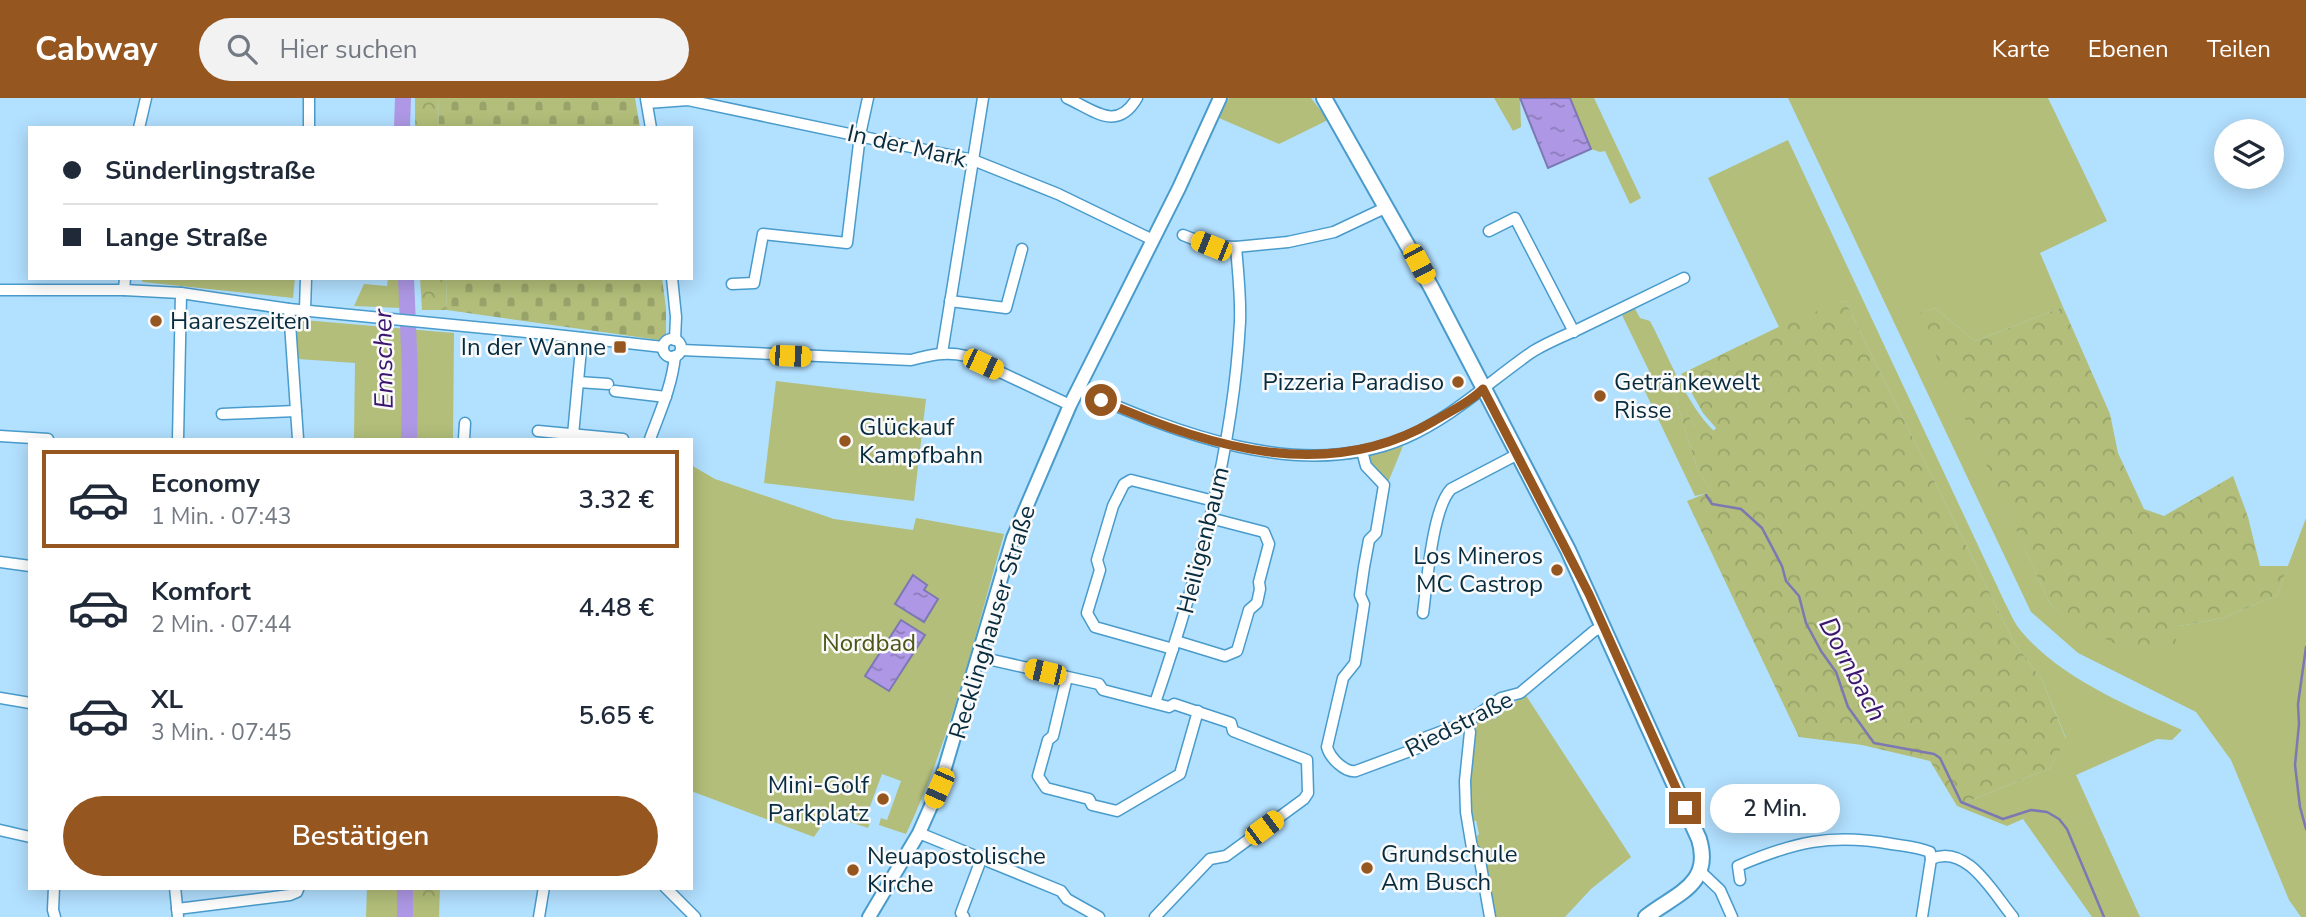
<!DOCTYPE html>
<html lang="de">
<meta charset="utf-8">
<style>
body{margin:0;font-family:"Nunito Sans",sans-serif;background:#f2f2f3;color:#1f2937;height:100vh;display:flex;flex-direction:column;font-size:26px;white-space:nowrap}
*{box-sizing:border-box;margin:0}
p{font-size:23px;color:#747a83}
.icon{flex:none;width:38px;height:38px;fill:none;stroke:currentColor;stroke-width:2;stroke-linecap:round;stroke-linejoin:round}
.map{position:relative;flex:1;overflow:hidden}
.panel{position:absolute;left:28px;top:340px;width:665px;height:452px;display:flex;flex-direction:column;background:#fff;border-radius:0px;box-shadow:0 4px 18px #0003}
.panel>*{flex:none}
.banner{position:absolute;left:28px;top:28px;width:665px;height:154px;border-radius:0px;box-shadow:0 4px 18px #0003;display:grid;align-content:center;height:154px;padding:0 35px;background:#fff}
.fabs{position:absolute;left:2214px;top:21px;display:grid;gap:14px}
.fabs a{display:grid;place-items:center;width:70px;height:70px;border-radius:50%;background:#fff;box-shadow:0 4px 18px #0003;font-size:35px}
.end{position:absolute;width:32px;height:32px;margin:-16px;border:9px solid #965620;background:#fff;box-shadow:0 0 0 4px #fff}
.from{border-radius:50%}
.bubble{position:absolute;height:49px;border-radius:24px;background:#fff;box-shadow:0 4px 18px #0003;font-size:23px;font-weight:600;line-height:49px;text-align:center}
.car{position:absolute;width:21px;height:42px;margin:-21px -10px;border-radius:9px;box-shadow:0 0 5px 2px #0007;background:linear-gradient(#f5c518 24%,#345 0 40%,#f5c518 0 76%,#345 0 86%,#f5c518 0)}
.banner b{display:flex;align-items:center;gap:24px;height:66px;font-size:26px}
.banner b+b{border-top:2px solid #e0e1e3}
.banner i{width:18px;height:18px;background:#1f2937}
ul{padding:12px 0 0;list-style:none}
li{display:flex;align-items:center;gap:21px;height:98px;margin:0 14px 10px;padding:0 21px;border:4px solid transparent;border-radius:0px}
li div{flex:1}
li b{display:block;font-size:26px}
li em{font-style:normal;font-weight:600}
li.current{border-color:#965620}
li>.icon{width:63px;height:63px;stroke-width:1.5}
.primary-button{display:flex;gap:14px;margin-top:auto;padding:14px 35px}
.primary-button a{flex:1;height:80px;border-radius:42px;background:#965620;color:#fff;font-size:28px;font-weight:600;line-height:80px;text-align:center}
header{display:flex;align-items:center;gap:42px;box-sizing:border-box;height:98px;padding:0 35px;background:#965620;color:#fff}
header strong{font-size:33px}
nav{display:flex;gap:38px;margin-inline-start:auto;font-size:24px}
.search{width:490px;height:63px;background:#f2f2f3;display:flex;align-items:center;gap:18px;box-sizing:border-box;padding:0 24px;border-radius:38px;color:#747a83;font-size:26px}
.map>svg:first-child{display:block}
.green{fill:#b2be79}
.forest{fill:url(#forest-crowns)}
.cemetery{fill:url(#cemetery-stones)}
.water{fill:url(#water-ripples);stroke:#7c78b3;stroke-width:2}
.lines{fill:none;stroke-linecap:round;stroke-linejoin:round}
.stream{stroke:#7c78b3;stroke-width:2.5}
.river{stroke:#ae98e5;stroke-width:16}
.minor-casing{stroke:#499bcb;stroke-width:13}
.tertiary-casing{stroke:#499bcb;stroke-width:16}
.secondary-casing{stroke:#499bcb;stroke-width:18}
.minor{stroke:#fff;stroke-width:10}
.tertiary{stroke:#fff;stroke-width:12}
.secondary{stroke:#fff;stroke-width:14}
.route{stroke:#965620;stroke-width:9}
.poi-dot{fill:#965620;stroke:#fafafa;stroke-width:2.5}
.labels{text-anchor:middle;stroke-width:5;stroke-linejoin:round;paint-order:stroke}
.street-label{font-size:24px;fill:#072c3f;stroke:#fafafa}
.poi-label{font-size:24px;fill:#072c3f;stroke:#fafafa;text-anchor:start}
.park-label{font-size:24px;fill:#4d5517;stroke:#fafafa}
.water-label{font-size:26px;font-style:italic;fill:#3c156f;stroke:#fafafa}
</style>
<header>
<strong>Cabway</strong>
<div class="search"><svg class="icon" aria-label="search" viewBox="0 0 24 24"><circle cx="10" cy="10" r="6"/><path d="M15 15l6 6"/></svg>Hier suchen</div>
<nav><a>Karte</a><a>Ebenen</a><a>Teilen</a></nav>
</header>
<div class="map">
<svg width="2306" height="819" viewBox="0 0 2306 819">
<defs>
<pattern id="forest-crowns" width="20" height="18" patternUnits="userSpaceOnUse" patternTransform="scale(1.75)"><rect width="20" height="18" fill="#b2be79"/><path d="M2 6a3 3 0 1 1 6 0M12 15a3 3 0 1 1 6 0" fill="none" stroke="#98a36a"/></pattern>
<pattern id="cemetery-stones" width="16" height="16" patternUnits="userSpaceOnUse" patternTransform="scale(1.75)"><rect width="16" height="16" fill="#b2be79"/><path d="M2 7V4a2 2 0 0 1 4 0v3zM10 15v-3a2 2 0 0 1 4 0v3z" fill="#98a36a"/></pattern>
<pattern id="water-ripples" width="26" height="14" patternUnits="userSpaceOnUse" patternTransform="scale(1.75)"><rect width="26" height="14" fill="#ae98e5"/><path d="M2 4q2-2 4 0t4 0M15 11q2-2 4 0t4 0" fill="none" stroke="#8c7cbb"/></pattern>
</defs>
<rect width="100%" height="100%" fill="#b2e0ff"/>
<g class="green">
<polygon points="1229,0 1311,0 1328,22 1279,46 1219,20"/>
<polygon points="1494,0 1520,0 1521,29 1513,33"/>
<polygon points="1570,0 1594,0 1641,100 1630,106 1605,53 1600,54 1591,51"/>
<polygon points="1788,0 2048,0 2107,123 2040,155 2063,209 1975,243 1935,210 1918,216 2050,506 2078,527 2179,528 2223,520 2277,497 2306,420 2306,819 2301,819 2289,802 2231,662 2196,614 2078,555 2031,514"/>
<path d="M1788 42 2005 505C2010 514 2014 525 2021 533 2060 580 2128 608 2182 632L2172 642 2157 641 2076 677 2140 819H2092L2023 721 2007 728 1957 708 2050 670 2066 640 2042 582 2014 544 1845 203 1779 229 1708 80Z"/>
<polygon points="140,180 295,180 293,200 143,184"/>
<polygon points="388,180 400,180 401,210 354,208 364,186 387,188"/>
<path d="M1634 209 1640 220 1650 223C1668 257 1686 306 1714 333L1710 337 1695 329 1673 292 1698 373 1713 394 1695 398 1641 285 1652 279 1621 215Z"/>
<polygon points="292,221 454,235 453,341 354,341 355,265 298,261"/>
<polygon points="776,283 926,301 914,403 764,385"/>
<polygon points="1403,348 1389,382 1386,382 1370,366 1370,358"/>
<path d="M691 367 715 381 834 421 913 432 916 420 1004 436C975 537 951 641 906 736L879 727 881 720 887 722 901 683 882 676 866 719 871 722 868 730 829 717 814 739 691 693Z"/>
<polygon points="1525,596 1631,759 1591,791 1565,819 1496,819 1483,753 1474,745 1474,741 1479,736 1476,722 1471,726 1468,681 1478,619 1483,616 1495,621"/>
<polygon points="367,789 421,789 421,819 366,819"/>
</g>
<g class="forest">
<polygon points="415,0 438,0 439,30 415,30"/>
<polygon points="420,180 446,180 447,212 422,212"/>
<polygon points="1845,203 2014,544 2042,582 2066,641 2050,670 1957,708 1930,663 1862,647 1799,639 1687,403 1712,393 1698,373 1672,289 1695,329 1701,328 1710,337 1716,330 1703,315 1681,276 1795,221"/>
<polygon points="2063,209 2110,316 2118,355 2144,411 2164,418 2233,378 2248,419 2260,468 2288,468 2277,497 2223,520 2179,528 2175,546 2161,555 2142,559 2077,527 2050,506 1917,216 1935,210 1975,243"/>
<polygon points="421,789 440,789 439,819 421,819"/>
</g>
<g class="cemetery">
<polygon points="438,0 635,0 640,30 439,30"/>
<polygon points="446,180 662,180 666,210 666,243 447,212"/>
</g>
<g class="water">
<polygon points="1520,0 1570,0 1591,51 1548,70"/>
<polygon points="913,477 927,487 924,492 938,501 924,524 895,506"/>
<polygon points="901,522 925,537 889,593 865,578"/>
</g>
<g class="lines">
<g class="stream">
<polyline points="1706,397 1712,406 1741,411 1762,430 1782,468 1786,483 1799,498 1806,525 1821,553 1836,574 1848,609 1874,645 1934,656 1940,660 1961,704 2003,721 2031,712 2047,714 2059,721 2067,731 2104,819"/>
<polyline points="2306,549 2298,606 2299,626 2295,667 2300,709 2306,731"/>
</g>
<g class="river">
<polyline points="402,30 403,0"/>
<polyline points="406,180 410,275 409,341"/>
<polyline points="405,819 405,789"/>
</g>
<g class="minor-casing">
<g id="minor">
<polyline points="309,0 309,30"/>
<path d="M1067 0C1095 13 1117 34 1137 0"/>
<polyline points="646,1 651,30"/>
<polyline points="647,5 688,2 973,62 1058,96 1153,142"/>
<polyline points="139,30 146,0"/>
<polyline points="1489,133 1515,120 1574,234"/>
<polyline points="1183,137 1211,148 1236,149 1288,144 1334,134 1387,109"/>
<polyline points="672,180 676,219 675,242"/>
<polyline points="732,186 754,185 763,136 847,145 860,37 868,0"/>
<polyline points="0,192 124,192 181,195 289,211 547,236 663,249"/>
<polyline points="124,192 125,180"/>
<polyline points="950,203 1006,210 1022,151"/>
<polyline points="289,211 298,341"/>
<polyline points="305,212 306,180"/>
<circle cx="672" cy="250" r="9"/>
<path d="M681 252 911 262C930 257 946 253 966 258L1070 307"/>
<polyline points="942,255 983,0"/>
<polyline points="578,284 608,286"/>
<path d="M1079 292C1175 334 1301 385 1405 340 1453 319 1490 283 1532 254 1546 245 1564 238 1579 231 1614 214 1649 197 1684 180"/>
<polyline points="615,293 666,299"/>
<polyline points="222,316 296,313"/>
<polyline points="538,333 623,341"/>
<polyline points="573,337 582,240"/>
<polyline points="0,338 48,341"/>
<polyline points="178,341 181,195"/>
<polyline points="464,341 465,325"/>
<path d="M650 341C660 314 672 288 675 258"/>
<path d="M1362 353 1366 368 1384 387 1376 435 1369 442 1364 469 1360 497 1364 506 1355 565 1343 580 1327 649C1330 660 1345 675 1356 673L1418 650 1424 640 1467 624 1501 600 1520 595 1594 533 1604 528"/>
<polyline points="0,464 30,468"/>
<path d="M1423 515C1427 486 1432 411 1451 391L1518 356"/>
<polyline points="1176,543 1225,558 1237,553 1249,512 1257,505 1260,491 1259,484 1269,446 1264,434 1210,420"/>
<polyline points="1173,551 1095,529 1087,515 1100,472 1097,462 1113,408 1124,386 1131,382 1214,403"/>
<polyline points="979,559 1099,586 1103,592 1169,609 1174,606 1231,625 1233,633 1307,662 1308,695 1304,701 1226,758 1210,761 1155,819"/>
<polyline points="1067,579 1053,638 1048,642 1038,678 1046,690 1089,701 1092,707 1117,713 1180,676 1198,613"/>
<polyline points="0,600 30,605"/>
<path d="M1155 605C1197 481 1233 355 1240 224 1241 199 1238 174 1236 149"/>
<polyline points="1467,624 1470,634 1465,683 1466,714 1472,750 1479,757 1490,819"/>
<polyline points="0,732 30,739"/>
<polyline points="919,735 1061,793 1067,801 1099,819"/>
<polyline points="1700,773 1720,792 1732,819"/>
<path d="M1740 782 1738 768C1794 744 1831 735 1892 746 1905 748 1918 749 1930 754L1931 761C1967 745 1993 795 2013 819"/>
<polyline points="54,789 53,812 55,819"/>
<polyline points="175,789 178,819"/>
<polyline points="665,789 695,819"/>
<polyline points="177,811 290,797 297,794 299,789"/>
<polyline points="539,819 544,789"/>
<polyline points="964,819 961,815 982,759"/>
<polyline points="1922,819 1931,761"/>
</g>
</g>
<g class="tertiary-casing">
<polyline id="tertiary" points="869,819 919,735 939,690 1013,440 1070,307 1179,90 1220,0"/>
</g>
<g class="secondary-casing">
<path id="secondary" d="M1324 0 1431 189 1568 452 1699 741C1713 787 1675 796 1646 819"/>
</g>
<use href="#minor" class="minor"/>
<use href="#tertiary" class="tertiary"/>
<use href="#secondary" class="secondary"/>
</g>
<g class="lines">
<path class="route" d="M1101 302C1207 349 1327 386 1434 323 1451 313 1469 305 1483 291L1589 496 1685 710"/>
</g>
<g class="poi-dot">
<circle cx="156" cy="223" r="7"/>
<rect x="613" y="242" width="14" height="14" rx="3.5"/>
<circle cx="1458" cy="284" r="7"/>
<circle cx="1600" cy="298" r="7"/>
<circle cx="845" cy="343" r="7"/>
<circle cx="1557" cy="472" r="7"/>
<circle cx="883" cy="701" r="7"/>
<circle cx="1367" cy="770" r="7"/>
<circle cx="853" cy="772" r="7"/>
</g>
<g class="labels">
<g class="street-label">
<text transform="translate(907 48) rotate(13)" y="8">In der Mark</text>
<text transform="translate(1203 442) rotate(-76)" y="8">Heiligenbaum</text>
<text transform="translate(992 524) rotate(-73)" y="8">Recklinghauser Straße</text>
<text transform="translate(1459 626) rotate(-27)" y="8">Riedstraße</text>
</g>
<g class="poi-label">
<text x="170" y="231">Haareszeiten</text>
<text x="606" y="257" text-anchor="end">In der Wanne</text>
<text x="1444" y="292" text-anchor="end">Pizzeria Paradiso</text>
<text x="1614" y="292">Getränkewelt<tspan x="1614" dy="28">Risse</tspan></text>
<text x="859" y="337">Glückauf<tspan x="859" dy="28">Kampfbahn</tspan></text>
<text x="1543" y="466" text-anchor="end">Los Mineros<tspan x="1543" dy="28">MC Castrop</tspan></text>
<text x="869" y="695" text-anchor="end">Mini-Golf<tspan x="869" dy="28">Parkplatz</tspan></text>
<text x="1381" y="764">Grundschule<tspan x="1381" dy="28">Am Busch</tspan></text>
<text x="867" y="766">Neuapostolische<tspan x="867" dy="28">Kirche</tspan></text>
</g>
<g class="park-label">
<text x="869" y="553">Nordbad</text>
</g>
<g class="water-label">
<text transform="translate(383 261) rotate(-91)" y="9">Emscher</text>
<text transform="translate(1853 571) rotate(62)" y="9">Dornbach</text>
</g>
</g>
</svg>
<div class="fabs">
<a><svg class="icon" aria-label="layers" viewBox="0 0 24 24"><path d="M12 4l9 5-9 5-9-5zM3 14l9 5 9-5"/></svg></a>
</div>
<i class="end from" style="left:1101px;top:302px"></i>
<i class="end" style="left:1685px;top:710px"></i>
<div class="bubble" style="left:1710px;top:686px;width:130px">2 Min.</div>
<i class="car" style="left:1211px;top:148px;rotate:292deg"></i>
<i class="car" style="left:1419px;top:166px;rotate:152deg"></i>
<i class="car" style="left:790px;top:258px;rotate:92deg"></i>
<i class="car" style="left:983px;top:266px;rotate:115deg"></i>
<i class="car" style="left:1045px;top:574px;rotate:283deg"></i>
<i class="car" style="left:939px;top:690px;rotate:204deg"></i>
<i class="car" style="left:1264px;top:730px;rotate:53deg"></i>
<div class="banner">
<b><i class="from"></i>Sünderlingstraße</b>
<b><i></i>Lange Straße</b>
</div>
<section class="panel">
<ul>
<li class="current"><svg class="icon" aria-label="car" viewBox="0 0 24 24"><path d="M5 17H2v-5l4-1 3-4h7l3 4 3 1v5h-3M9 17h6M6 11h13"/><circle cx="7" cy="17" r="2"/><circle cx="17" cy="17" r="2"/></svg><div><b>Economy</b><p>1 Min. · 07:43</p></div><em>3.32 €</em></li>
<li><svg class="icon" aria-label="car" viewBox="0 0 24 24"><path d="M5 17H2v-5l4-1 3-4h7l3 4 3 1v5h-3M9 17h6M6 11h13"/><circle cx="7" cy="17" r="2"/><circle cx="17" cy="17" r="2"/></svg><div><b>Komfort</b><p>2 Min. · 07:44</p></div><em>4.48 €</em></li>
<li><svg class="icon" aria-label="car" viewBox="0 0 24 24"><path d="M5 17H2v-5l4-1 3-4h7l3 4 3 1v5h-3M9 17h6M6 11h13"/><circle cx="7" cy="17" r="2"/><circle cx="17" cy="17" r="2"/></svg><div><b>XL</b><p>3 Min. · 07:45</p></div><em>5.65 €</em></li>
</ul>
<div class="primary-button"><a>Bestätigen</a></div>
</section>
</div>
